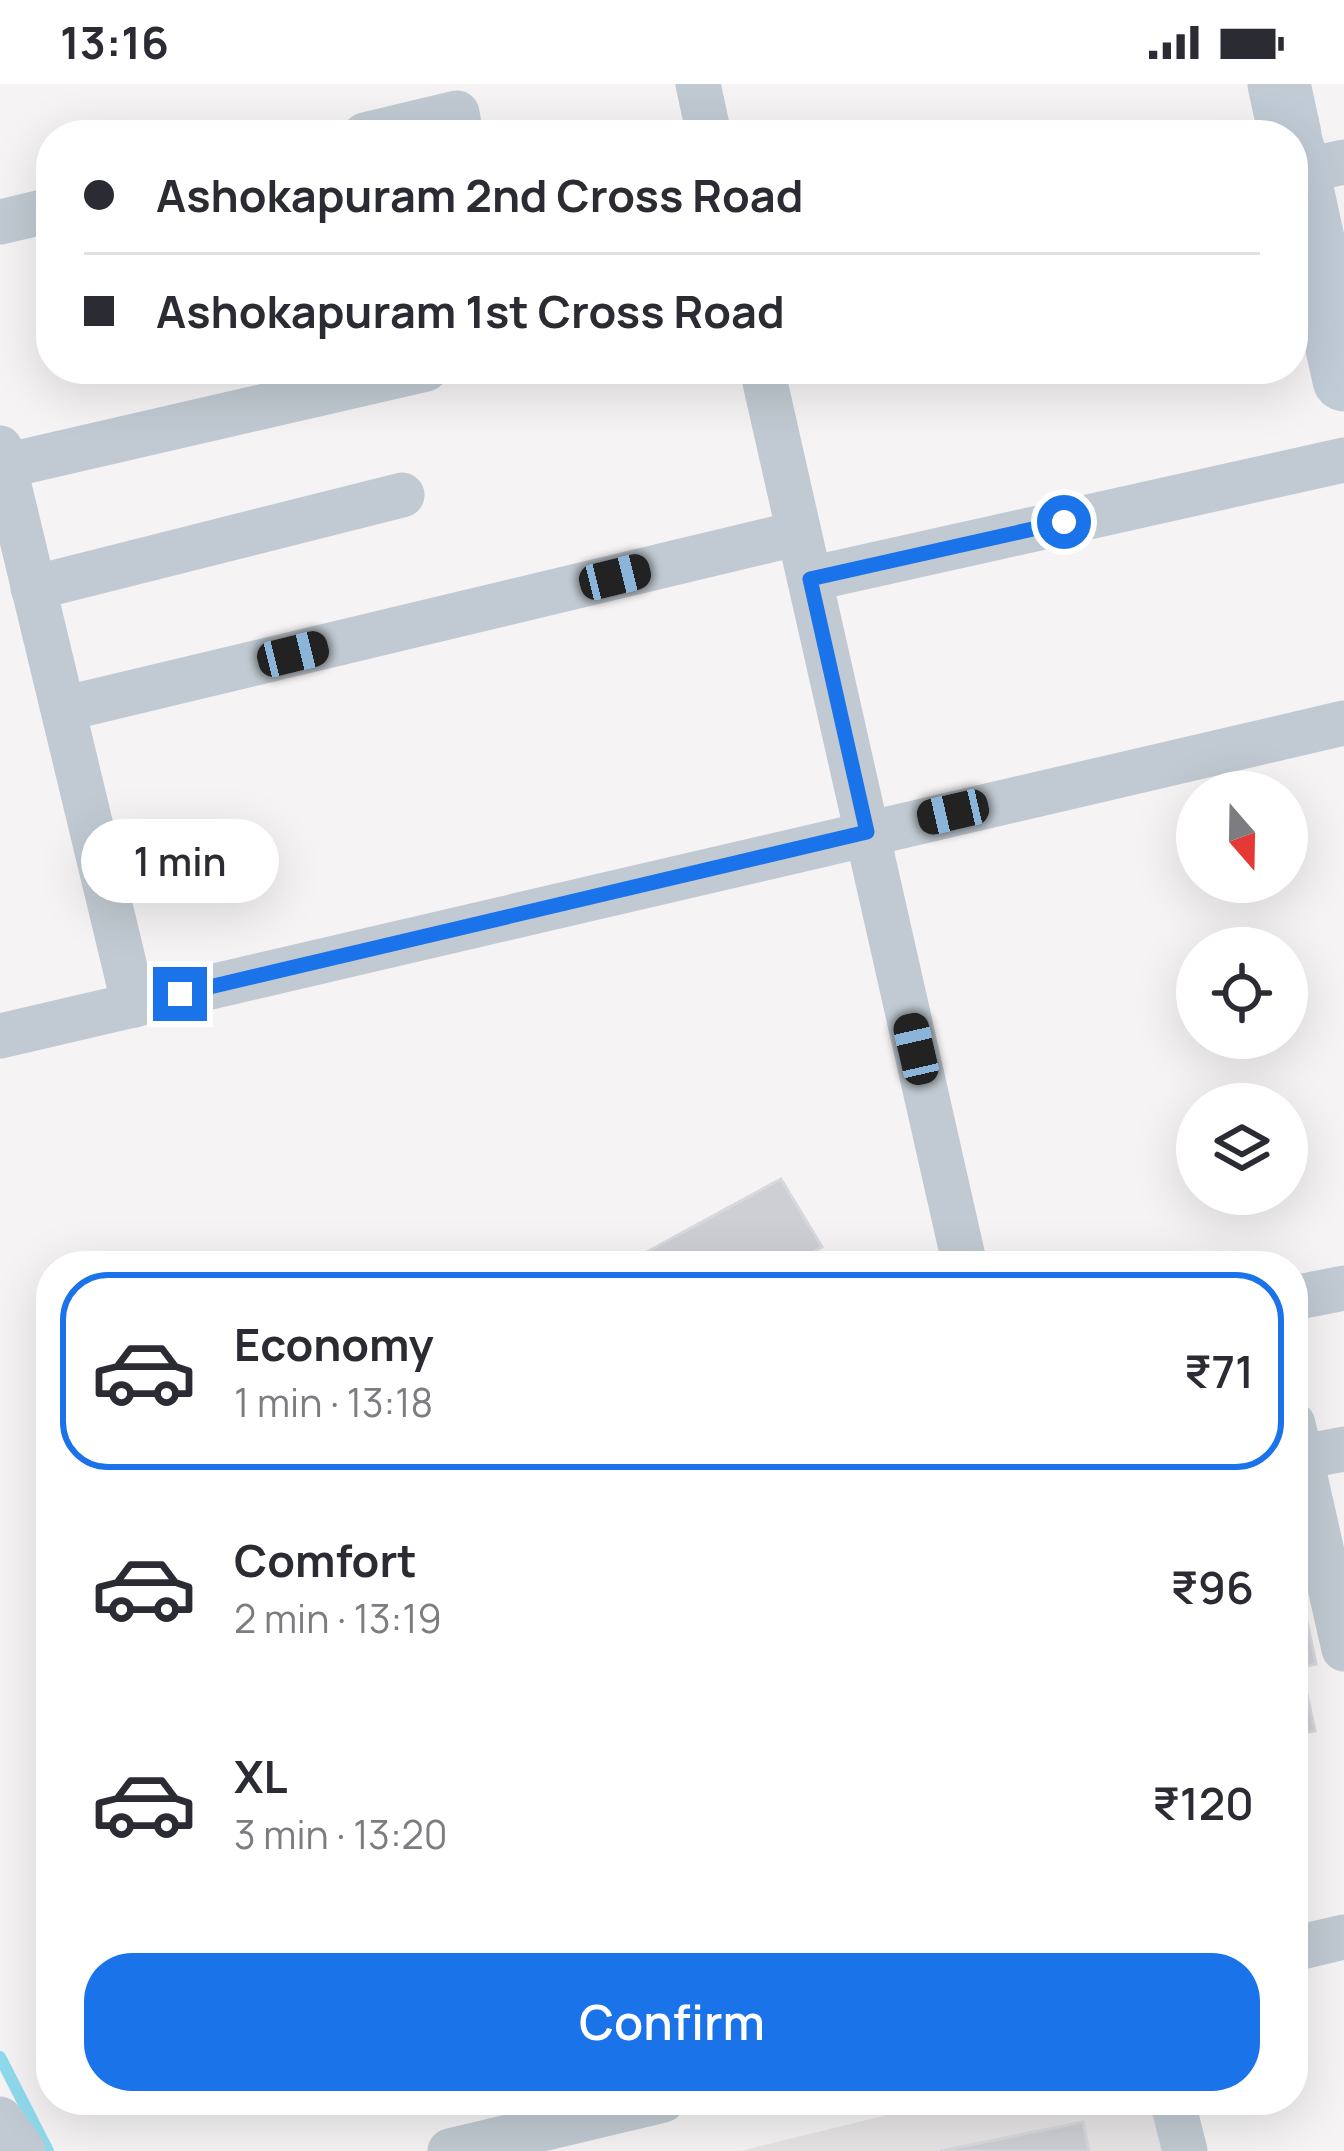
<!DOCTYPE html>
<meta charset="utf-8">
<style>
body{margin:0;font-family:Manrope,sans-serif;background:#f2f2f3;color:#2b2b33;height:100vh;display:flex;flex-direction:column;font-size:45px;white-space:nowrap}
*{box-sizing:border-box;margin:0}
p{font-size:39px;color:#7c7c81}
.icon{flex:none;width:66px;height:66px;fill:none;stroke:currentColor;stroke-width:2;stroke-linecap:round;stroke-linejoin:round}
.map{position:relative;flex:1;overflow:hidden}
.side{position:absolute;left:36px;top:1167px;width:1272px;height:864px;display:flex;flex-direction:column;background:#fff;border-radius:48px;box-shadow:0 12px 48px #0002}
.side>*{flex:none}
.top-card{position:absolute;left:36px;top:36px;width:1272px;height:264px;border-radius:48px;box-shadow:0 12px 48px #0002;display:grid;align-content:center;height:264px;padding:0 48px;background:#fff}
.needle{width:78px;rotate:160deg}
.tools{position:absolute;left:1176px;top:687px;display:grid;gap:24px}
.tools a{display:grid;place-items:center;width:132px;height:132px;border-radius:50%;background:#fff;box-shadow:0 12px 48px #0002;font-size:60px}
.end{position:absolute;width:54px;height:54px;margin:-27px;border:15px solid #1a73e8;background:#fff;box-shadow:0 0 0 6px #fff}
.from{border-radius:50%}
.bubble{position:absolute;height:84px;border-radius:42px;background:#fff;box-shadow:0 12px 48px #0002;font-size:39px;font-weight:600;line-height:84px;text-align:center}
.car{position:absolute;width:36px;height:72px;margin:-36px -18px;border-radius:15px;box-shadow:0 0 9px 3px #0007;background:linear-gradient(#222 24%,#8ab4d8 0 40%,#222 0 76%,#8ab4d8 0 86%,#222 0)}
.top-card b{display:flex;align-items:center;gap:42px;height:114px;font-size:45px}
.top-card b+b{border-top:3px solid #e1e1e2}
.top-card i{width:30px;height:30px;background:#2b2b33}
ul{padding:21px 0 0;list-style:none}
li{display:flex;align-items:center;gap:36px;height:198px;margin:0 24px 18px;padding:0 24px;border:6px solid transparent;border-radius:48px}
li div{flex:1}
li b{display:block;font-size:45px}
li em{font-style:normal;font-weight:600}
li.active{border-color:#1a73e8}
li>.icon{width:108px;height:108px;stroke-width:1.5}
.cta{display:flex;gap:24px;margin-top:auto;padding:24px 48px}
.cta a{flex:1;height:138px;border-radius:48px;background:#1a73e8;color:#fff;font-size:48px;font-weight:600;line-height:138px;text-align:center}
.status{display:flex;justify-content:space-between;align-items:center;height:84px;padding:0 60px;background:#fff;direction:ltr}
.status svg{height:33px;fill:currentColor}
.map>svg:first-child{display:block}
.education{fill:#e6e4e5}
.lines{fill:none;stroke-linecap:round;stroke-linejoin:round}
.stream{stroke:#90daee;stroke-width:12}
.building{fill:#cdcfd5;stroke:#d7d9de;stroke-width:3}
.street{stroke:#c1cad2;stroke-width:45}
.secondary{stroke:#c1cbd6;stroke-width:63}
.route{stroke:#1a73e8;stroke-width:15}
</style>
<div class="status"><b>13:16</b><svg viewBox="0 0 49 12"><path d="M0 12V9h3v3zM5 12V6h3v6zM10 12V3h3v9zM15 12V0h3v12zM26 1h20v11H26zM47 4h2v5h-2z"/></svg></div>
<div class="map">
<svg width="1344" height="2067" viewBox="0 0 1344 2067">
<rect width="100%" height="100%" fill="#f5f3f3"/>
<polygon class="education" points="948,2016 1155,2016 1166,2067 741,2067"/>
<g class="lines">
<polyline class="stream" points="0,1973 48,2067"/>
</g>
<g class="building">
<polygon points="781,1095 822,1163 787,1182 621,1182"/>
<polygon points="1303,1519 1316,1580 1301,1583 1315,1647 1293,1651 1293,1521"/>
<polygon points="1083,2038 1089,2067 940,2067"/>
</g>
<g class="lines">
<g class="street">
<polyline points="698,0 709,51"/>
<polyline points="365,51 457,29 461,51"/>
<polyline points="1293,89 1344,78"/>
<polyline points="0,138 51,126"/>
<polyline points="762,285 965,1182"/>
<polyline points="0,364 134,921"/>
<polyline points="5,382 426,285"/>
<polyline points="810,495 1344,376"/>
<polyline points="33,504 402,411"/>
<polyline points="63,625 799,449"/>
<polyline points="0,952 1344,639"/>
<polyline points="1293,1214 1344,1204"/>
<polyline points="1293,1340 1344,1565"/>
<polyline points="1301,1373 1344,1365"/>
<polyline points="1293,1865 1344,1853"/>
<polyline points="1172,2016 1185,2067"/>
<polyline points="0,2035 23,2067"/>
<polyline points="450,2067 663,2016"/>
</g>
<g class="secondary">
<polyline points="1279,0 1290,51"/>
<polyline points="1293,64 1344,296"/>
</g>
</g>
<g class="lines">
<polyline class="route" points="180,910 867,748 810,495 1064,438"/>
</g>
</svg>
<div class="tools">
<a><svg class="needle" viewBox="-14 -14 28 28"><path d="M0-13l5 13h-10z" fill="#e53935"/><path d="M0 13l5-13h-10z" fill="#7c7c81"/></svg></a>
<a><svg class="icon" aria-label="locate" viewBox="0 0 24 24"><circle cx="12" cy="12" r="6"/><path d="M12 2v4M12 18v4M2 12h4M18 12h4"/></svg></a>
<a><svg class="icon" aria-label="layers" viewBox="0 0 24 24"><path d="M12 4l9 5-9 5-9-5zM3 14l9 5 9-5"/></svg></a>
</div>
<i class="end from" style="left:1064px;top:438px"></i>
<i class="end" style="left:180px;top:910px"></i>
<div class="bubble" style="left:81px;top:735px;width:198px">1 min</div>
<i class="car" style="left:615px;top:493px;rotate:76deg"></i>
<i class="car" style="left:293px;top:570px;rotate:76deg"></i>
<i class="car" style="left:953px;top:728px;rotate:257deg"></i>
<i class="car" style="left:916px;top:965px;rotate:347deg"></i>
<div class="top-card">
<b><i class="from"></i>Ashokapuram 2nd Cross Road</b>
<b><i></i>Ashokapuram 1st Cross Road</b>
</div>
<section class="side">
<ul>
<li class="active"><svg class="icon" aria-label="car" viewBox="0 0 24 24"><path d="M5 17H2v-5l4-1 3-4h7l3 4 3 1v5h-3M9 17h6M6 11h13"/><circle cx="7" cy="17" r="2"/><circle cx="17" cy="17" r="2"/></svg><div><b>Economy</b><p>1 min · 13:18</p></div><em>₹71</em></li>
<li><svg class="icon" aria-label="car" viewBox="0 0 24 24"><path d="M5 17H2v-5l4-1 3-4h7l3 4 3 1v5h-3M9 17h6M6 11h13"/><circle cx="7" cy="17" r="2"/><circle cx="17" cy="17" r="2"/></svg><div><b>Comfort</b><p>2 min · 13:19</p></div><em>₹96</em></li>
<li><svg class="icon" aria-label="car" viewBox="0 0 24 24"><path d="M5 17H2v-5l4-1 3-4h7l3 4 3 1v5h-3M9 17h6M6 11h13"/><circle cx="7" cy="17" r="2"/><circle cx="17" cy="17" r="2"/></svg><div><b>XL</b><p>3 min · 13:20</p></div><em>₹120</em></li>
</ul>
<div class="cta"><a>Confirm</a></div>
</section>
</div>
